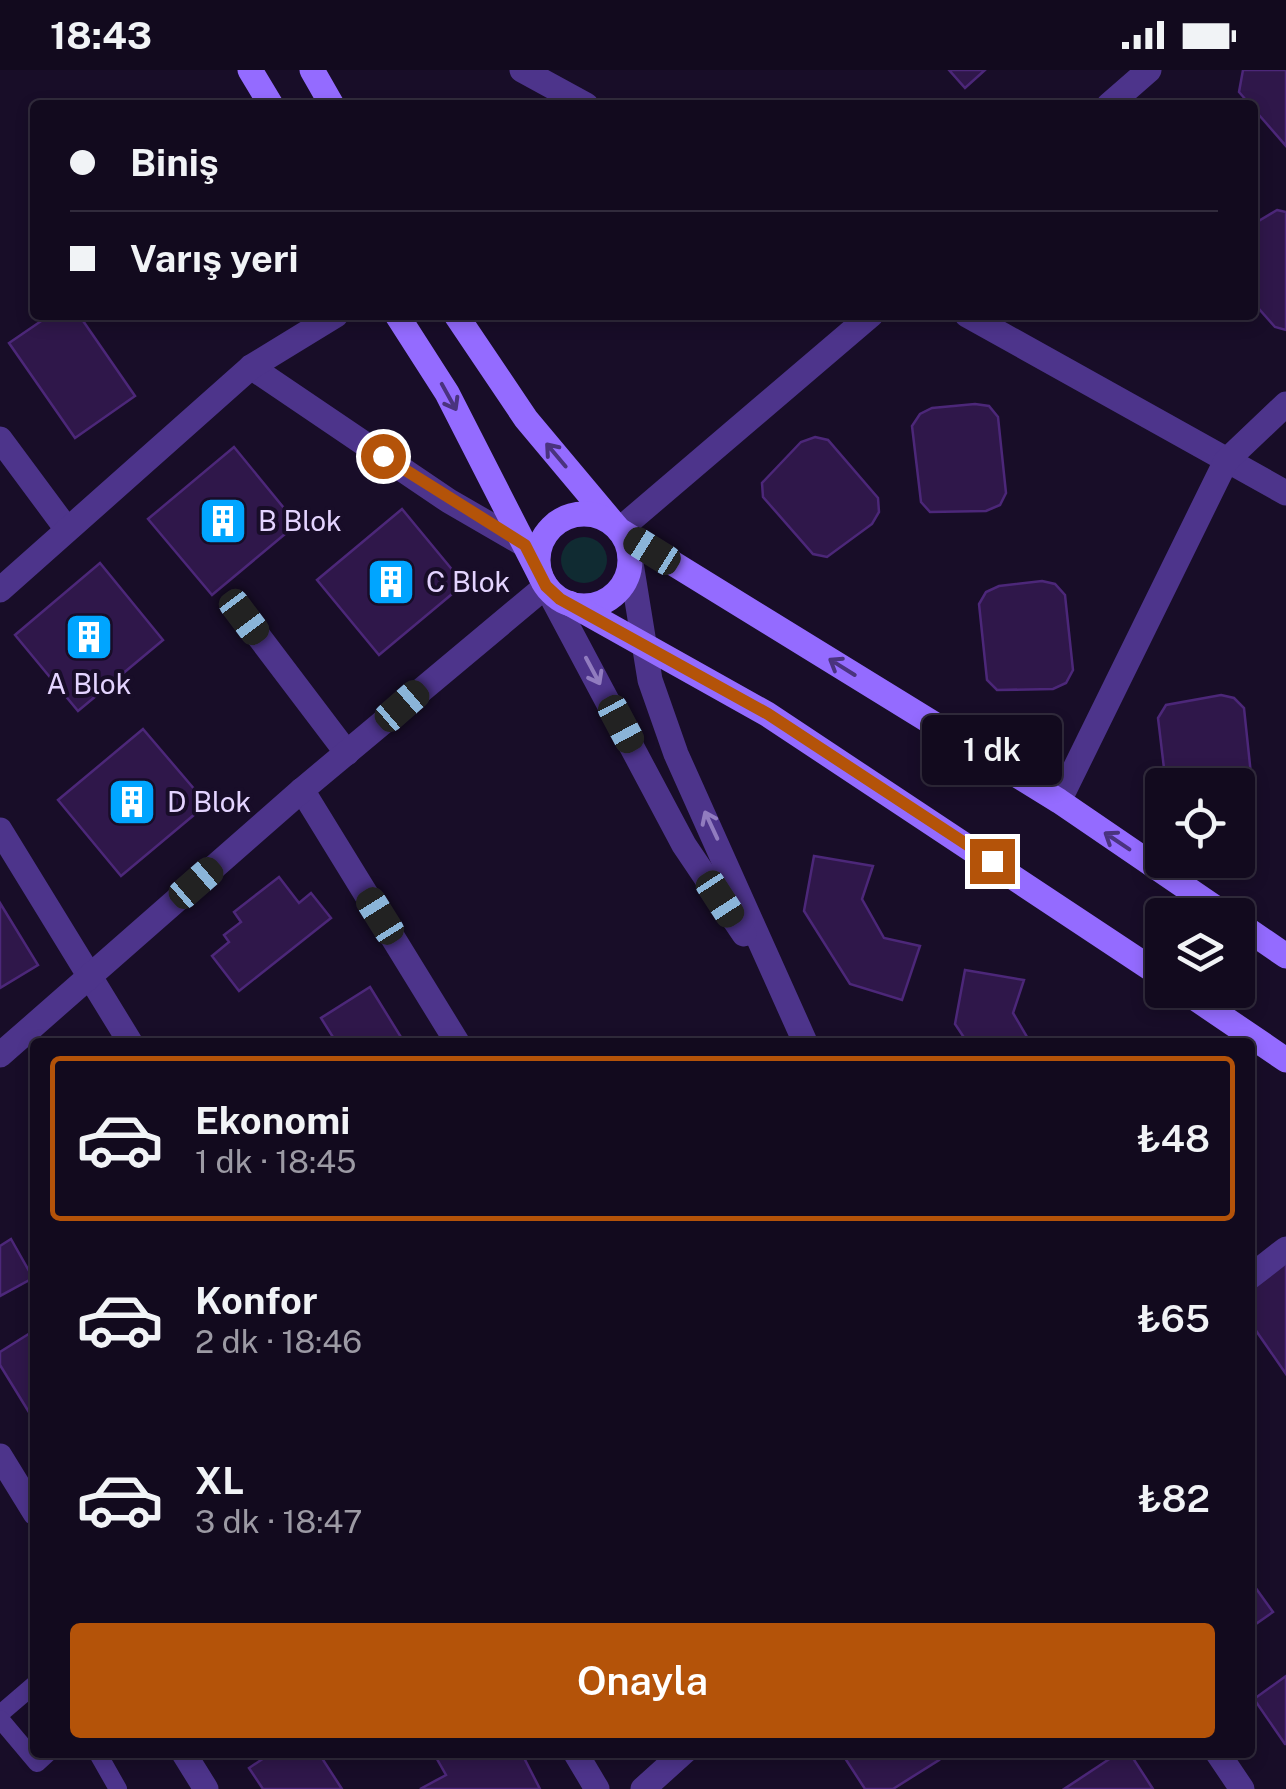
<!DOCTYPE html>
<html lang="tr">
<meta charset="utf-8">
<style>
body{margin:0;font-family:"Public Sans",sans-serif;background:#1b1327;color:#f1f3f6;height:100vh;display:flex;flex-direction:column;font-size:38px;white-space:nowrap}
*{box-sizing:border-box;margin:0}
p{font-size:32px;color:#9c9aa4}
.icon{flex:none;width:55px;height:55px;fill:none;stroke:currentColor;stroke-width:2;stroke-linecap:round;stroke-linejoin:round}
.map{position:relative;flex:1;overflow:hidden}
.details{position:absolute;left:30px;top:968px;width:1225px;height:720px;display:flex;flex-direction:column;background:#120a1e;border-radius:10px;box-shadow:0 5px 15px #0003,0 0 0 2px #312b3c}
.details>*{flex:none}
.banner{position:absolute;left:30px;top:30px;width:1228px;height:220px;border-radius:10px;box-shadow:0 5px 15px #0003,0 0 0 2px #312b3c;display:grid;align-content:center;height:220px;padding:0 40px;background:#120a1e}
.buttons{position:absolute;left:1145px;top:698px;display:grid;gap:20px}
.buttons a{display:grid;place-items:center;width:110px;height:110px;border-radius:10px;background:#120a1e;box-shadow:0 5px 15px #0003,0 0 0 2px #312b3c;font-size:50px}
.end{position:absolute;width:45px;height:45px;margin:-22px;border:12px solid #b45309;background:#fff;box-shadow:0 0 0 5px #fff}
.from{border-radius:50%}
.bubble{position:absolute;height:70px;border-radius:10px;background:#120a1e;box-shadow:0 5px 15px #0003,0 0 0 2px #312b3c;font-size:32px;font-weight:600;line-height:70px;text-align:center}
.car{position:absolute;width:30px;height:60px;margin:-30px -15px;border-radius:12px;box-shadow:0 0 8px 2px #0007;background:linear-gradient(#222 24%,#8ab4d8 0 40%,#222 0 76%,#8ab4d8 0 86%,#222 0)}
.banner b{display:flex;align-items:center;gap:35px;height:95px;font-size:38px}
.banner b+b{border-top:2px solid #312b3c}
.banner i{width:25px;height:25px;background:#f1f3f6}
ul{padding:18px 0 0;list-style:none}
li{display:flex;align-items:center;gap:30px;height:165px;margin:0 20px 15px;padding:0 20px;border:5px solid transparent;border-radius:10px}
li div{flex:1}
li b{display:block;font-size:38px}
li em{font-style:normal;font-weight:600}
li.current{border-color:#b45309}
li>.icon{width:90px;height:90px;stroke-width:1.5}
.cta{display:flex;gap:20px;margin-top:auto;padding:20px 40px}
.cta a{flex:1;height:115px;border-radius:10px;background:#b45309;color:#fff;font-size:40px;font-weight:600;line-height:115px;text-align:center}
.status{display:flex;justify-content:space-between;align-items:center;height:70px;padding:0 50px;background:#120a1e;direction:ltr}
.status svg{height:28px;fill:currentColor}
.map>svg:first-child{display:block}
.green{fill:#102b32}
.building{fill:#2f174a;stroke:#4c2779;stroke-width:2.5}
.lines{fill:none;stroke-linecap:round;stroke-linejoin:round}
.service{stroke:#4d348b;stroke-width:18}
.minor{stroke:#4d348b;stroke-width:25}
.tertiary{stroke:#4d348b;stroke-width:25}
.secondary{stroke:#946bff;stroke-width:25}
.oneway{stroke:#4a337e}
.oneway2{stroke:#917cbf}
.route{stroke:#b45309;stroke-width:12}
.labels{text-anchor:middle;stroke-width:8;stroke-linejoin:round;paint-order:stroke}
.poi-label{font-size:28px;fill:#e4d4ff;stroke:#180d28;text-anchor:start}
</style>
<div class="status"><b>18:43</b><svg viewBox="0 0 49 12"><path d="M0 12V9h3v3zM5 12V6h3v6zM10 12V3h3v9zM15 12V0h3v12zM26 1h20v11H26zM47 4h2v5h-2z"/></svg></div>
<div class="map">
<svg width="1286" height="1719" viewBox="0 0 1286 1719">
<rect width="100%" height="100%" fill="#180d28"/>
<circle class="green" cx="584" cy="490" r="23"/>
<g class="building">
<polygon points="949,0 985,0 965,18"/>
<polygon points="1243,0 1286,0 1286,76 1239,22"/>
<polygon points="1277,140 1286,142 1286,260 1275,257 1252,231 1252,155"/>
<polygon points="50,245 79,245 135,326 75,368 9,273"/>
<polygon points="975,334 989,336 998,347 1006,423 1000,435 986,441 930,442 921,432 912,356 920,344 932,338"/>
<polygon points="815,367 828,370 878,428 879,442 872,454 827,487 813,484 763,427 762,413 801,372"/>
<polygon points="234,377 297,454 212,525 148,449"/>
<polygon points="402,439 464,514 379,585 317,510"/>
<polygon points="100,493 163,570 78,641 15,565"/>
<polygon points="1042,511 1055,514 1065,525 1073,600 1066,613 1053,619 997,620 987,610 979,534 986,522 999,516"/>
<polygon points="1221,625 1234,628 1244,638 1252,714 1238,730 1238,715 1166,715 1158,648 1166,635"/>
<polygon points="143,659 207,734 121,806 58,730"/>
<polygon points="814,786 873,796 862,829 884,868 920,876 902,930 850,914 804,841"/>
<polygon points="279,807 299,833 311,823 331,848 239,921 212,886 229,872 224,865 241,852 234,842"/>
<polygon points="0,833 38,895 0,918"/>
<polygon points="965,900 1024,910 1013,943 1030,972 967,972 955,954"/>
<polygon points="370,917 404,972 336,972 321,948"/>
<polygon points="11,1169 33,1208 0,1226 0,1176"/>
<polygon points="1286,1185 1286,1304 1250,1252 1250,1210"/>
<polygon points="35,1260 35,1352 0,1295 0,1282"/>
<polygon points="1250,1510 1273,1542 1250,1558"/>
<polygon points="1286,1606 1286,1674 1285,1674 1254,1629"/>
<polygon points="273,1682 318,1682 342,1719 263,1719 249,1698"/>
<polygon points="433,1682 521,1682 540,1719 420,1719 446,1705"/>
<polygon points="841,1682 934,1682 939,1690 893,1719 865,1719"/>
<polygon points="1120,1682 1129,1682 1153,1719 1064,1719"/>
</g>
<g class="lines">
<g class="service">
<polyline points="0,1644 35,1614"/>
<polyline points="0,1649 37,1693 49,1682"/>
<polyline points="97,1682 118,1719"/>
</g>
<g class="minor">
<polyline points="522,0 586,35"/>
<polyline points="1109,35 1149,0"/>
<polyline points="967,245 1286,423"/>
<polyline points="251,297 449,431 525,475"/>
<polyline points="0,369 66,458"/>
<polyline points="619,460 871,245"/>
<polyline points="0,520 251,297 336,245"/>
<polyline points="244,547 347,683"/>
<polyline points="302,720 457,972"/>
<polyline points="1059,731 1226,391 1286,334"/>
<polyline points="0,760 130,972"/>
<polyline points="0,985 302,720 546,516"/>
<polyline points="1250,1207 1286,1179"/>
<polyline points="0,1386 35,1443"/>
<polyline points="183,1682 206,1719"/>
<polyline points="575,1682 597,1719"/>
<polyline points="643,1719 684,1682"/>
</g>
<g class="tertiary">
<polyline points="630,487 650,610 676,684 805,972"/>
<polyline points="546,516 684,775 744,864"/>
<polyline points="1217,1682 1242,1719"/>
</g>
<g class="secondary">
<polyline points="250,0 271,35"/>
<polyline points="312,0 332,35"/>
<polyline points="397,245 447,323 541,507"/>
<polyline points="456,245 526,349 619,460 1059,731 1226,845"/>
<circle cx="584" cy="490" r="46"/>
<polyline points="569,533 767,644 1162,906"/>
<polyline points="1238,853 1286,886"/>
<polyline points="1183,920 1286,990"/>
</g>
</g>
<defs><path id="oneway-shaft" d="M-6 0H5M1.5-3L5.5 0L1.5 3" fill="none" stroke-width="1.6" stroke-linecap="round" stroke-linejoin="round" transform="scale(2.5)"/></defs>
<g class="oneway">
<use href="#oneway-shaft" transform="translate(449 327) rotate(61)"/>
<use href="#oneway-shaft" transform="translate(556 385) rotate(-130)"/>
<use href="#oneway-shaft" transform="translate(842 597) rotate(-148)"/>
<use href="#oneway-shaft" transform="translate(1117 771) rotate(-146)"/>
</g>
<g class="oneway2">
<use href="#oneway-shaft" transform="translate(593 601) rotate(62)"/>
<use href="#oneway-shaft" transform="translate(711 755) rotate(-115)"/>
</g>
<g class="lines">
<polyline class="route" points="383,386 525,475 546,516 560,529 768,644 992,791"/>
</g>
<defs>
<g id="building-square" transform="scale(2.5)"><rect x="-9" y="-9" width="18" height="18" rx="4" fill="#00a5ff" stroke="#180d28"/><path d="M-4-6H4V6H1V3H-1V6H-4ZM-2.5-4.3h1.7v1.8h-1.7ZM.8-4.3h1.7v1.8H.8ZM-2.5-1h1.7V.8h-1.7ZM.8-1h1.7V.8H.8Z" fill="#fff"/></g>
</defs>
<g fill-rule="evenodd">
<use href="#building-square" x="223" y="451"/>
<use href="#building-square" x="391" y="512"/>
<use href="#building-square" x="89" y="567"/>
<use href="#building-square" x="132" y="732"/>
</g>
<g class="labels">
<g class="poi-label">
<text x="258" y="461">B Blok</text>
<text x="426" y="522">C Blok</text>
<text x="89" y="624" text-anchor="middle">A Blok</text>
<text x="167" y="742">D Blok</text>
</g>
</g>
</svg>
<div class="buttons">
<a><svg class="icon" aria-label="locate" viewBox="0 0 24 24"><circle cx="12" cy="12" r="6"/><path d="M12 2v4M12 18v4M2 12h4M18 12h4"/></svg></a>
<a><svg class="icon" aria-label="layers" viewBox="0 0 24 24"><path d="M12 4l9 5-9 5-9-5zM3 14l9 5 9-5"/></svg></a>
</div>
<i class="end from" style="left:383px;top:386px"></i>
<i class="end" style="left:992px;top:791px"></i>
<div class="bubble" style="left:922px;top:645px;width:140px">1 dk</div>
<i class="car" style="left:652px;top:481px;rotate:302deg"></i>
<i class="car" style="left:244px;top:547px;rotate:143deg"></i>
<i class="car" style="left:402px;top:636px;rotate:49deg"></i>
<i class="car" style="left:621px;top:654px;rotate:152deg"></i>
<i class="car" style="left:196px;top:813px;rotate:49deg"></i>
<i class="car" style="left:720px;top:829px;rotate:147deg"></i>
<i class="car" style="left:380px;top:846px;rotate:328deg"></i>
<div class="banner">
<b><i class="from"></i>Biniş</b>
<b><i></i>Varış yeri</b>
</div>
<section class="details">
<ul>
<li class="current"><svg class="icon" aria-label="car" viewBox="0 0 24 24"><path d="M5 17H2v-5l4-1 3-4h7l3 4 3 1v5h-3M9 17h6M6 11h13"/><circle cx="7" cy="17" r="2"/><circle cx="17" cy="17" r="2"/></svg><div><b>Ekonomi</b><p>1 dk · 18:45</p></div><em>₺48</em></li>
<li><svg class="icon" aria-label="car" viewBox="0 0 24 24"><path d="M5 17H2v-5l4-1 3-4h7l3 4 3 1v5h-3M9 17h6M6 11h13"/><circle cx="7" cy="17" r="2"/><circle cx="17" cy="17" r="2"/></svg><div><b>Konfor</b><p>2 dk · 18:46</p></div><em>₺65</em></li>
<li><svg class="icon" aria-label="car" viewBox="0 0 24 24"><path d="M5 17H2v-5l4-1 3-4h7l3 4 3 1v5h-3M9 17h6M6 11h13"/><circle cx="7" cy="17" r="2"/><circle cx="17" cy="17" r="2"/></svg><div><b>XL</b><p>3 dk · 18:47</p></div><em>₺82</em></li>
</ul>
<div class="cta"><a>Onayla</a></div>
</section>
</div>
